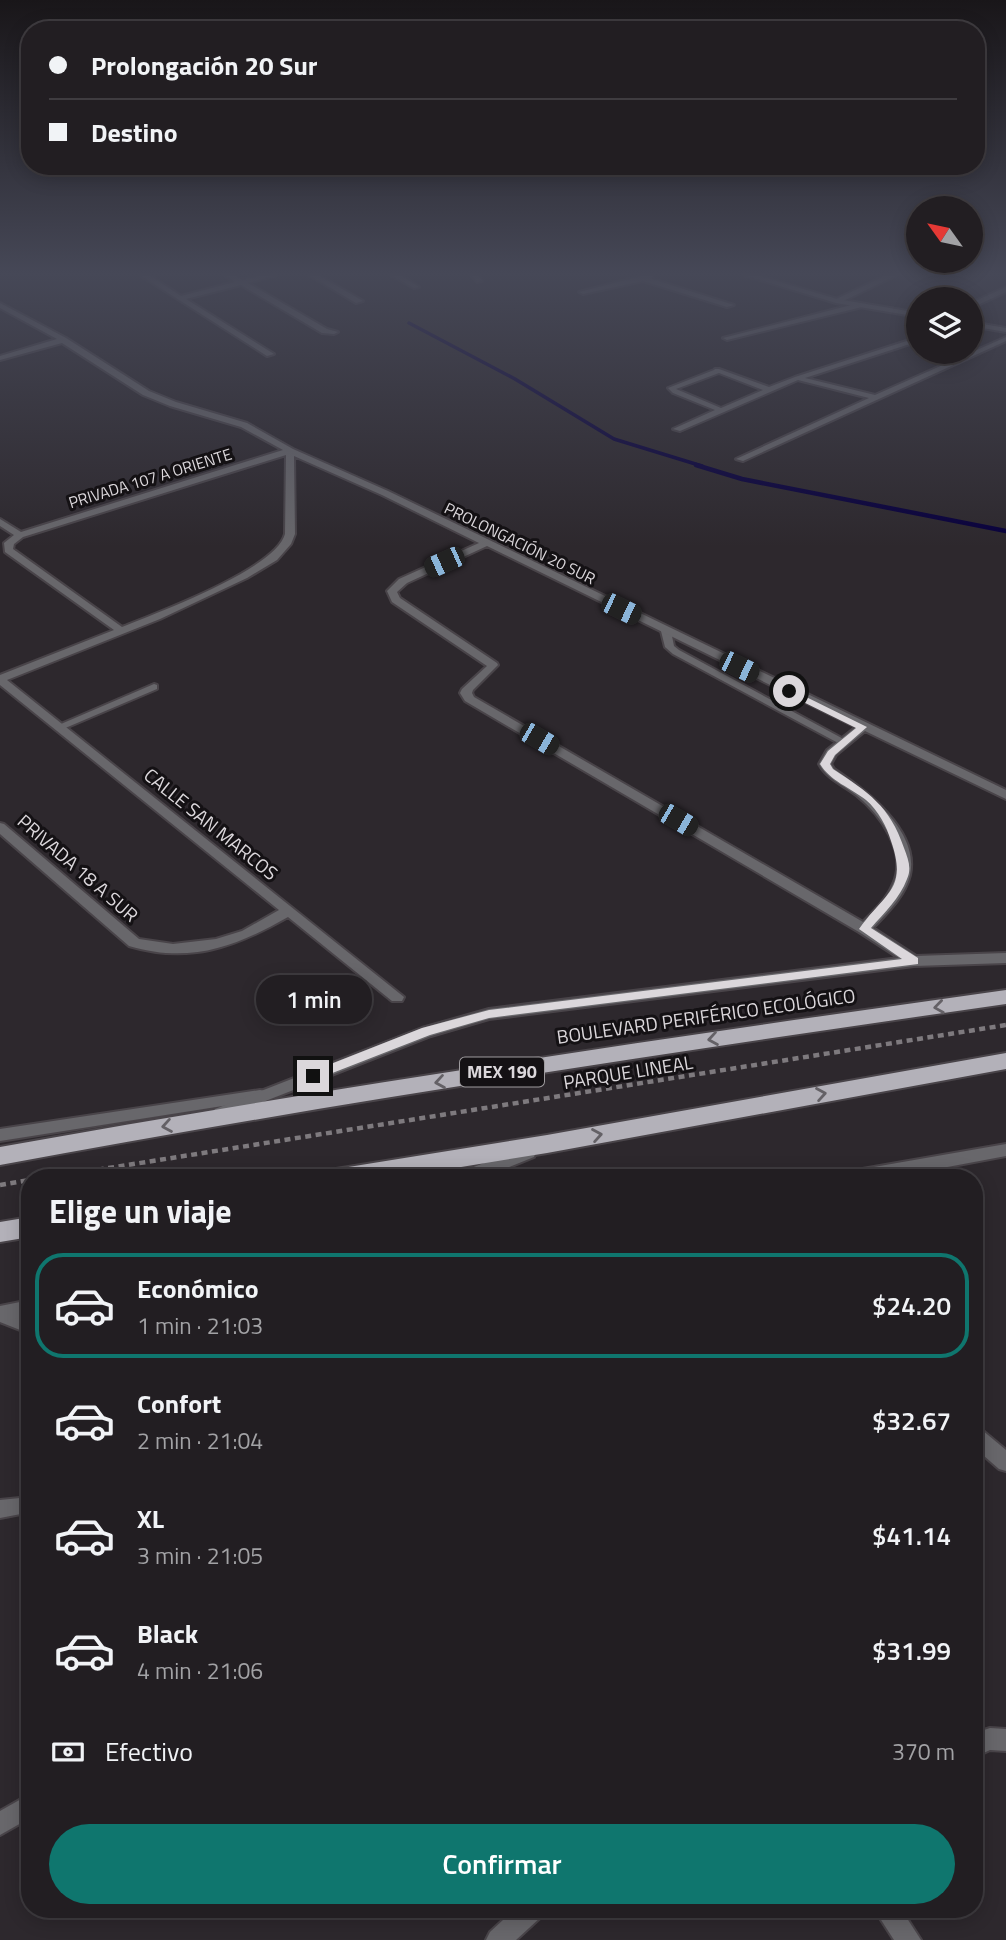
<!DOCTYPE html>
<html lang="es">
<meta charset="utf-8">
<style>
body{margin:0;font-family:"Titillium Web",sans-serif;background:#2a272a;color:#f1f3f6;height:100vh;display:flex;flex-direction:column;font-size:26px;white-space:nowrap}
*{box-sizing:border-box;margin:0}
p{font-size:23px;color:#a2a2a5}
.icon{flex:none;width:38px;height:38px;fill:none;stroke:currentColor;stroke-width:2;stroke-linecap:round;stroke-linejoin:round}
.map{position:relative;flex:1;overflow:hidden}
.side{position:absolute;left:21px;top:1169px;width:962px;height:749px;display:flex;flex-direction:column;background:#221e22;border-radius:28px;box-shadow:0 4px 18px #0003,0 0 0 2px #3f3c40}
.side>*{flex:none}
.top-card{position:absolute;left:21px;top:21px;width:964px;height:154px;border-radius:28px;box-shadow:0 4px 18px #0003,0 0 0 2px #3f3c40;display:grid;align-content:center;height:154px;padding:0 28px;background:#221e22}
.needle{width:46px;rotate:303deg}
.tools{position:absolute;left:906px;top:196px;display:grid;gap:14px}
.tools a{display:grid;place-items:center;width:77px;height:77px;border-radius:50%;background:#221e22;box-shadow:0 4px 18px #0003,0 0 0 2px #3f3c40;font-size:35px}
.end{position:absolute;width:32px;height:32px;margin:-16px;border:9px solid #dbd7db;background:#111;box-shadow:0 0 0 4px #111}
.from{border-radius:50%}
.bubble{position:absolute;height:49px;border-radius:24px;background:#221e22;box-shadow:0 4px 18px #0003,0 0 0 2px #3f3c40;font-size:23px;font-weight:600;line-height:49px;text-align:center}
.car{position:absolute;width:21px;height:42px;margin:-21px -10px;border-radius:9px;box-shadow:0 0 5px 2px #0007;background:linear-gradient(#222 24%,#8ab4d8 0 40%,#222 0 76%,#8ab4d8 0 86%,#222 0)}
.top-card b{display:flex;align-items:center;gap:24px;height:66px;font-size:26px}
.top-card b+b{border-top:2px solid #3f3c40}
.top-card i{width:18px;height:18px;background:#f1f3f6}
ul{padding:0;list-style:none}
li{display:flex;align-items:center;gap:21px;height:105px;margin:0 14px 10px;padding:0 14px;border:4px solid transparent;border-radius:28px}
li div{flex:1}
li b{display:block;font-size:26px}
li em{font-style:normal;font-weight:600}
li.selected{border-color:#0f766e}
li>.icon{width:63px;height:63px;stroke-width:1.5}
h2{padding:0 28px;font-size:32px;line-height:84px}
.pay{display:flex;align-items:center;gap:18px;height:77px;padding:0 28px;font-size:26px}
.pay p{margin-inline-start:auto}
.button{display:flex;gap:14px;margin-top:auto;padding:14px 28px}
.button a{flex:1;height:80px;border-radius:42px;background:#0f766e;color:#fff;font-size:28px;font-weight:600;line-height:80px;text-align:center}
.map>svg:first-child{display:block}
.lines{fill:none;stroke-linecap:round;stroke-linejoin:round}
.stream-far1{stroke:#08003c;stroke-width:3.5}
.stream{stroke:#08003c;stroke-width:4.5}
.service-casing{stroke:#494449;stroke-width:4}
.minor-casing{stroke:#494449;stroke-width:4}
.tertiary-casing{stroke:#494449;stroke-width:4}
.trunk-casing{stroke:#494449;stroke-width:4}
.path{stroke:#7e7a7e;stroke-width:4.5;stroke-dasharray:6 4.5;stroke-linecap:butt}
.service{fill:#68676b;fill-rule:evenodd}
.minor{fill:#68676b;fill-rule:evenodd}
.tertiary{fill:#68676b;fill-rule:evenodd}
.trunk{fill:#b3b1b9;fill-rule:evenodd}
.oneway{stroke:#646166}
.route{fill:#dbd7db}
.labels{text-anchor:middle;stroke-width:6;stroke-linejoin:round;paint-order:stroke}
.far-street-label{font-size:16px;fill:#dbd7db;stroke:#141114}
.shield{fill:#141114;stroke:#9f9c9f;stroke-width:2}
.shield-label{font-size:18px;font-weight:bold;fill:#dbd7db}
.street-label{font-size:19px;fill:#dbd7db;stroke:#141114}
</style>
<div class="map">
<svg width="1006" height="1940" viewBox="0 0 1006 1940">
<rect width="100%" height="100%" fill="#2d282d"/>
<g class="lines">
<polyline class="stream-far1" points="409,323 515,379 614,439 702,466"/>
<polyline class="stream" points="696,465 742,479 1006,531"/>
<g class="service-casing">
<g id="service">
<path d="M919 337V341L805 378 875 395 1004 338 1006 337V341L743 461 736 459 869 398 798 380 680 431 673 429 715 410 673 393 668 388 714 370 715 369H719L769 387 795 377ZM719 373 763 390 721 408 676 389Z"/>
<polygon points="666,628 671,631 674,646 679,650 849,742 844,745 840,744 673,654 665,647 661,631"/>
<polygon points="154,684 157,685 157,689 63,729 59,730 54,727"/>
<polygon points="260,1090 265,1091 267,1095 265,1099 260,1100 0,1141 0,1129"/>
<polygon points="20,1498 26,1501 29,1507 26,1513 0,1518 0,1500"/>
</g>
</g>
<g class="minor-casing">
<g id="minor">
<polygon points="140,275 149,275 181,296 235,282 225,275 234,275 242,280 263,275 276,275 248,283 327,329 338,332 334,334 322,333 241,285 186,299 274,354 267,356"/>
<polygon points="309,275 318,275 363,301 356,303"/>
<polygon points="391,275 400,275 419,287 414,288"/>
<polygon points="471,275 478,275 482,281 477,282"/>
<polygon points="652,275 652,279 734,305 727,307 643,281 583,294 579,292 642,276"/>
<polygon points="887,275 897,275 839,303 832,301"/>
<polygon points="1006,287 1006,292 971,308 971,303"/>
<path d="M0 303 66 338 149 391 176 402 247 423 293 449 388 491 1006 790V799L865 731 836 755 831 764 834 769C865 790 920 830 910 875 905 896 887 913 873 928L916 956 1006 953V963L914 966 489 1019 431 1036 225 1117 220 1119 215 1117 212 1113 215 1109 422 1028 489 1009 899 958 859 932 465 701 460 693 462 689 487 666 392 602 387 591 399 579 479 543 382 495 294 456 295 534 291 544 277 560 247 578 160 619 7 680 404 997 402 1001H392L288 917C235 947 190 964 129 946L0 834V823L4 824 139 939 173 944 216 939 242 931 279 910 0 685V675L114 630 5 552 4 543 14 535 0 526V519L21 532 283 450 241 427 170 406 143 395 62 343 0 360V356L57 339 0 308ZM286 455 285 534C276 569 157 613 122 627L13 549 14 544 23 537ZM487 546 856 727 827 750 819 764C827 779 843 785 856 795 880 814 908 852 893 884 887 899 874 911 863 922L474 697 472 693 473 690 498 665 497 663 400 598 397 592 407 583Z"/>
<polygon points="859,303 862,307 727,340 723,338"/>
<polygon points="1006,1144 1006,1156 889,1178 843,1178 845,1173 851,1171"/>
<polygon points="0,1306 30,1318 30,1334 0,1322"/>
<polygon points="975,1427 982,1430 1006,1450 1006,1471 999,1469 975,1448"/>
<polygon points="990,1728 1006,1729 1006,1751 990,1750 975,1757 975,1733"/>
<polygon points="30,1794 30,1818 0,1835 0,1811"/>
<polygon points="515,1909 545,1909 541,1917 516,1940 486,1940 490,1932"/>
<polygon points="874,1909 901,1909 921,1940 894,1940"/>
</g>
</g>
<g class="tertiary-casing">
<g id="tertiary">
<polygon points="744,275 756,275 837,299 919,313 919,317 836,303"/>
<polygon points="971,322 1006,328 1006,332 971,326"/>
<polygon points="528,1146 534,1147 536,1152 534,1157 482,1178 456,1178 458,1173"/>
<polygon points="30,1300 30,1316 0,1322 0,1306"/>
</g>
</g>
<g class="trunk-casing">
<g id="trunk">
<path d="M1006 990V1004C670 1052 334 1103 0 1165V1147C334 1087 670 1037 1006 990Z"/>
<polygon points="1006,1053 1006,1069 547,1153 394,1178 325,1178 328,1171 336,1169 547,1135"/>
<polygon points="30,1217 30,1237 0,1242 0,1222"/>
</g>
</g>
<g class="path">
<polyline points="46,1178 1006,1025"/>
<polyline points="0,1185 30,1180"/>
</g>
<use href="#service" class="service"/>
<use href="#minor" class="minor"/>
<use href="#tertiary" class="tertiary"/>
<use href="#trunk" class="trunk"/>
</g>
<defs><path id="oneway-chevron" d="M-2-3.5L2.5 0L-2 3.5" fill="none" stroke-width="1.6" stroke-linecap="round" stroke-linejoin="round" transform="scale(1.75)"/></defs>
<g class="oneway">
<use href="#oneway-chevron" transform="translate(939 1007) rotate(172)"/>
<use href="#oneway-chevron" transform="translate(713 1039) rotate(171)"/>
<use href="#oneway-chevron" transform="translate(440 1082) rotate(171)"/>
<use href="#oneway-chevron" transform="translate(821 1094) rotate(-10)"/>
<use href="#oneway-chevron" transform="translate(167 1126) rotate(170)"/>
<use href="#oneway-chevron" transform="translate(597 1135) rotate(-10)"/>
</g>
<linearGradient id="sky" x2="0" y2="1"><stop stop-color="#191619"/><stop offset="0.5" stop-color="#464857"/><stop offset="1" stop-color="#464857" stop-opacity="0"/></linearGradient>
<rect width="1006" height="547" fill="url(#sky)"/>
<path class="route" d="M785 690H792L867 727 835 755 830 764 833 769C868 792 890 806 904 848 908 859 912 868 907 879 900 898 884 913 871 928L918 958V964L489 1018 430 1035 317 1079H308V1073L422 1028 489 1010 902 959 859 929C885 892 908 890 891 841 887 827 878 810 866 800 851 788 830 781 820 764L828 751 856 728 785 693Z"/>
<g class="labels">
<g class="far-street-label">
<text transform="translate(150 478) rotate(-17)" y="6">PRIVADA 107 A ORIENTE</text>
<text transform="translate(520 543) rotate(26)" y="6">PROLONGACIÓN 20 SUR</text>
</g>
<rect class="shield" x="460" y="1057.5" width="84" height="29" rx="5"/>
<g class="shield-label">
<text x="502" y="1078">MEX 190</text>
</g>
<g class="street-label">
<text transform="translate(211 824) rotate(39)" y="7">CALLE SAN MARCOS</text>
<text transform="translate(78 868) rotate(41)" y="7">PRIVADA 18 A SUR</text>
<text transform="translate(706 1016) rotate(-8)" y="7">BOULEVARD PERIFÉRICO ECOLÓGICO</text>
<text transform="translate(628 1072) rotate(-9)" y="7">PARQUE LINEAL</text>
</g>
</g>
</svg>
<div class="tools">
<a><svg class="needle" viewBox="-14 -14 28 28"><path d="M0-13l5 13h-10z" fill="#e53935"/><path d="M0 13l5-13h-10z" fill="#a2a2a5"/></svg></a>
<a><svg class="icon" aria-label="layers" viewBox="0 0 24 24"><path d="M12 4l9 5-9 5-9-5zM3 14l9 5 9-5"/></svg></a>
</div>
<i class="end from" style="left:789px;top:691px"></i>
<i class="end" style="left:313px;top:1076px"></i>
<div class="bubble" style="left:256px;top:975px;width:116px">1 min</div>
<i class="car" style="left:444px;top:562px;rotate:246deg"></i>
<i class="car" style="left:621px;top:609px;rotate:116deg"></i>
<i class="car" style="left:739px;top:667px;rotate:116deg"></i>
<i class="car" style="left:539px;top:739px;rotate:120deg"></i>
<i class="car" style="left:678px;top:820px;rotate:120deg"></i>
<div class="top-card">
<b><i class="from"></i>Prolongación 20 Sur</b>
<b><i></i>Destino</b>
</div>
<section class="side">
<h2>Elige un viaje</h2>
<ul>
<li class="selected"><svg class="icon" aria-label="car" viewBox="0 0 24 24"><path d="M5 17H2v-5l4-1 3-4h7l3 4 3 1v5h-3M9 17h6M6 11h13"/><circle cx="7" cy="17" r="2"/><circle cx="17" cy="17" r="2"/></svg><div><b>Económico</b><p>1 min · 21:03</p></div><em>$24.20</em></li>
<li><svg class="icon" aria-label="car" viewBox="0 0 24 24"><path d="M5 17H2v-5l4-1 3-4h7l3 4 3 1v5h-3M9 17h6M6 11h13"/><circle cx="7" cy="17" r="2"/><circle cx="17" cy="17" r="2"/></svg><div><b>Confort</b><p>2 min · 21:04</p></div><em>$32.67</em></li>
<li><svg class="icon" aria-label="car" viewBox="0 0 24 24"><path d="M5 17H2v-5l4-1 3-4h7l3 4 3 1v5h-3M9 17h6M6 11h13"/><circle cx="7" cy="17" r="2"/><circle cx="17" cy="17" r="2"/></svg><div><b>XL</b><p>3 min · 21:05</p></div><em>$41.14</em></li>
<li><svg class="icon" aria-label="car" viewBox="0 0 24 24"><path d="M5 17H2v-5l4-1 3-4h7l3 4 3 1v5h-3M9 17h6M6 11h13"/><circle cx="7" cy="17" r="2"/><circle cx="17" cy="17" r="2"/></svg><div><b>Black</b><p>4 min · 21:06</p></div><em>$31.99</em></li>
</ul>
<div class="pay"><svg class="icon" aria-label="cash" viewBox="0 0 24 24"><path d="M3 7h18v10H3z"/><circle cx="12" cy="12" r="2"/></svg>Efectivo<p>370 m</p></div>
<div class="button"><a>Confirmar</a></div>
</section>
</div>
